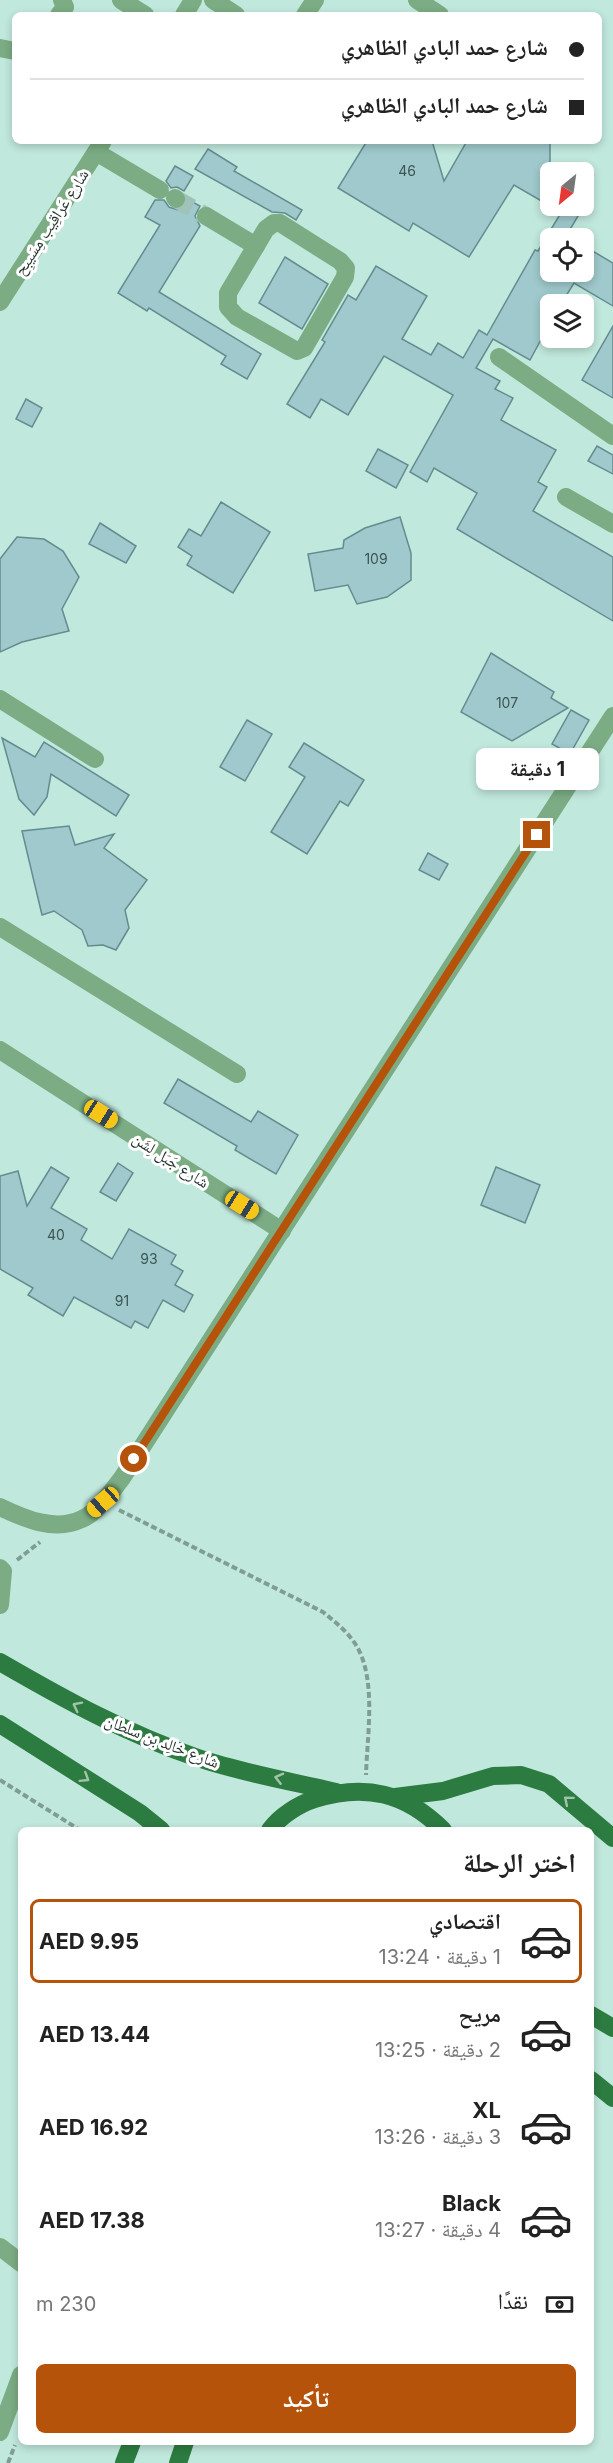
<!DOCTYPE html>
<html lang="ar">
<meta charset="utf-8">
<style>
body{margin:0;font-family:Inter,"Noto Naskh Arabic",sans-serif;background:#f6f6f6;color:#222;direction:rtl;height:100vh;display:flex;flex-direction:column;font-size:22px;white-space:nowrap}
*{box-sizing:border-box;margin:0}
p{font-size:20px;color:#767676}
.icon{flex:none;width:33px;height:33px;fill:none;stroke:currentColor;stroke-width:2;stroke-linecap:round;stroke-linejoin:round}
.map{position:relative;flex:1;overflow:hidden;direction:ltr}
.drawer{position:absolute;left:18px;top:1827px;width:576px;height:618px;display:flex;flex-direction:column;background:#fff;border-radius:9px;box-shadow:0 3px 9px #0003;direction:rtl}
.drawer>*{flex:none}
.top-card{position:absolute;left:12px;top:12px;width:590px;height:132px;border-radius:9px;box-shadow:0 3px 9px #0003;direction:rtl;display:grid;align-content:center;height:132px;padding:0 18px;background:#fff}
.needle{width:39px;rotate:209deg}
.fabs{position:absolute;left:540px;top:162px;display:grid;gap:12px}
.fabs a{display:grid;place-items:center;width:54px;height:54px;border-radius:9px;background:#fff;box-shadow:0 3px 9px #0003;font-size:30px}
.end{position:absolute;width:27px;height:27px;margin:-14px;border:8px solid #b45309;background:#fff;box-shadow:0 0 0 3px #fff}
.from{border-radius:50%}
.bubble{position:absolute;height:42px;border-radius:9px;background:#fff;box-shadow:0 3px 9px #0003;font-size:20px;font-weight:700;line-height:42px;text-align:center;direction:rtl}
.car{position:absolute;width:18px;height:36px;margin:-18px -9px;border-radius:8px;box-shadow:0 0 4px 2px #0007;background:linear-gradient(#f5c518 24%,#345 0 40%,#f5c518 0 76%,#345 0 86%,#f5c518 0)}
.top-card b{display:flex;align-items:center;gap:21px;height:57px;font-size:22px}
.top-card b+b{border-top:2px solid #e0e0e0}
.top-card i{width:15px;height:15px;background:#222}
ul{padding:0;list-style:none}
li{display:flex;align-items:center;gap:18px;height:84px;margin:0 12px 9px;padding:0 6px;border:3px solid transparent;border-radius:9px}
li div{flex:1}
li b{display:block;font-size:22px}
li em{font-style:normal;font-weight:700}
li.on{border-color:#b45309}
li>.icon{width:54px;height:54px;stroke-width:1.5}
h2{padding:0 18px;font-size:27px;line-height:72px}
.pay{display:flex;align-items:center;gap:15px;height:66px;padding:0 18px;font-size:22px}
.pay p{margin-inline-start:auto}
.primary-button{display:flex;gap:12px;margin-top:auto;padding:12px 18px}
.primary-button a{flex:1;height:69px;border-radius:9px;background:#b45309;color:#fff;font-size:24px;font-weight:700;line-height:69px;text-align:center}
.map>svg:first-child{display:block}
.building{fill:#9fc9cc;stroke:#648c8f;stroke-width:1.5}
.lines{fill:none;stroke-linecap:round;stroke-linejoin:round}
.minor-tunnel{stroke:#a0c3b9;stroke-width:18;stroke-dasharray:18 9;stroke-linecap:butt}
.path{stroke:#7f9d94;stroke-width:4;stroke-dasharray:6 3;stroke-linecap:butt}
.minor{stroke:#7bac83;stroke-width:18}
.major{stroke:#2c7b40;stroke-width:18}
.oneway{stroke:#a0c4a9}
.route{stroke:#b45309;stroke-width:8}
.labels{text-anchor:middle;stroke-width:6;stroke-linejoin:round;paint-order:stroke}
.number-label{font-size:14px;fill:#3e5552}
.street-label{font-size:16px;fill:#1e2e29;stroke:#fff}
</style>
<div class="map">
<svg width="613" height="2463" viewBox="0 0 613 2463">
<rect width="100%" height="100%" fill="#c1e8dd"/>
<g class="building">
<polygon points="367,141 432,141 444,181 467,141 550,141 550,206 514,185 469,257 413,223 409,231 338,188"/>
<polygon points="208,149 237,167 234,171 302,210 296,220 285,213 272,212 195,169"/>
<polygon points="175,166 193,176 184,191 177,187 171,188 166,181"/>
<polygon points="187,199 200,206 195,216 200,226 159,292 261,354 247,379 221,364 226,356 149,308 147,311 118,293 160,225 145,217 155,200 164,200 169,207 178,210 184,206"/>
<polygon points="565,206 584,206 565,238 550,238 550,272 584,272 584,246 613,263 613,306 574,283 561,304 550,304 550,323 530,360 493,339 476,368 500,381 495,389 513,398 501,420 556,450 538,482 547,487 533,511 613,557 613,621 457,529 477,493 434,468 427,482 410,472 453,395 384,356 348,415 321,399 310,418 287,404 325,342 322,340 348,295 356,300 376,266 427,296 402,339 431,355 438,343 463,358 479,330 487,335 535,250 538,251"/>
<polygon points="285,257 328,284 302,329 259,303"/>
<polygon points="613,326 613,398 582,380"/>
<polygon points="26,399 42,408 32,427 16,419"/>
<polygon points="597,446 613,455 613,474 588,461"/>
<polygon points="378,449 408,465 396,488 366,471"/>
<polygon points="221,502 270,532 233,593 187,565 192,556 178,547 189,529 201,536"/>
<polygon points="400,517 411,553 411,580 387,597 357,604 348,585 315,591 308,554 343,548 344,540 365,528"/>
<polygon points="100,523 136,546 126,563 89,544"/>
<polygon points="17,537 44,539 63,551 79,577 62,609 69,631 22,642 0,652 0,559"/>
<polygon points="491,653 554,692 551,698 568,708 512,741 461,712"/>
<polygon points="571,710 589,720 570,754 552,744"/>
<polygon points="247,720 272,734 245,781 220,767"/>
<polygon points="2,738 35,757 44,742 129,795 116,816 51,774 47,797 34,815 19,799"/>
<polygon points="304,743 364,780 348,806 340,801 307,854 271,832 305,777 289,767"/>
<polygon points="69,826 75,845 114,834 104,848 147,880 125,910 129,928 116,950 103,945 88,946 82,930 54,911 42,915 22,831"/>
<polygon points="428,853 448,864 439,880 419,870"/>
<polygon points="178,1079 251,1122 258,1111 298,1135 276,1174 235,1150 237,1146 164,1103"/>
<polygon points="118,1163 133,1173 116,1201 100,1192"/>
<polygon points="51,1167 69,1178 51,1208 87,1229 81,1240 112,1259 129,1229 176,1255 171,1264 183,1271 175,1285 193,1295 184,1312 163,1300 148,1328 135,1321 131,1328 74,1297 63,1316 28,1295 33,1288 0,1269 0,1176 18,1171 27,1206"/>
<polygon points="496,1167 540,1185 525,1223 481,1205"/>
</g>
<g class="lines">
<polyline class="minor-tunnel" points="176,199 206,216"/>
<g class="path">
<path d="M119 1510 323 1612C335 1622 347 1631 356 1645 377 1679 367 1736 366 1775"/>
<polyline points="17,1560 40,1542"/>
<polyline points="0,1780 80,1830"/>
<polyline points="8,2463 15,2445"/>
</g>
<g class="minor">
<polyline points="121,0 145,15"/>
<polyline points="213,0 236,15"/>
<polyline points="417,0 440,15"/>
<polyline points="59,15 65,7 62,0"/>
<polyline points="184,15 193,0"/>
<polyline points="305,15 315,0"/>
<polyline points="0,48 15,51"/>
<polyline points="96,152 160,190"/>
<polyline points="175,198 176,199"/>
<polyline points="206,216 256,246"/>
<polygon points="274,223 280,223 340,261 346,268 345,277 304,348 297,351 237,317 228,307 228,293 266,229"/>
<polyline points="0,302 103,141"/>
<polyline points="499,357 613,436"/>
<polyline points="566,497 613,524"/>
<polyline points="0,699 95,759"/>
<polyline points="0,927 237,1074"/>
<polyline points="0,1050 282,1231"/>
<path d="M0 1507C25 1519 55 1532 82 1519 98 1512 111 1492 122 1478L613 716"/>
<polyline points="0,1568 3,1571 0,1605"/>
<polyline points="0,2247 21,2263"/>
<polyline points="0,2432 21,2375"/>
</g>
<g class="major">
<path d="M0 1662C64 1699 127 1734 198 1758 242 1773 291 1781 336 1792"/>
<polyline points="0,1724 140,1813 161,1830"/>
<polyline points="395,1797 443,1791 493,1776 521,1775 549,1784 613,1838"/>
<path d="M270 1830C280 1816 299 1804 315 1799 365 1783 406 1793 443 1830"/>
<polyline points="591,2015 613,2028"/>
<polyline points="591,2080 613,2098"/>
<polyline points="124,2463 132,2442"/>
<polyline points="178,2463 185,2442"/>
</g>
</g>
<defs><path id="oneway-chevron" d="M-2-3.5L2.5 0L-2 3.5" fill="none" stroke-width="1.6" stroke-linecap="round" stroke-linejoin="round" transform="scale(1.5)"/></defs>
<g class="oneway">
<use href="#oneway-chevron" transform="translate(77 1706) rotate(-153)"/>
<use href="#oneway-chevron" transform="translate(85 1778) rotate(32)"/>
<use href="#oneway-chevron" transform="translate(279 1778) rotate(-166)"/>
<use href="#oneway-chevron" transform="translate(568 1800) rotate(-140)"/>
</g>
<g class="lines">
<polyline class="route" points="134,1459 537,835"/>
</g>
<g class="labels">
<g class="number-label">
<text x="407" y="176">46</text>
<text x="376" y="564">109</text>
<text x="507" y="708">107</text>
<text x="56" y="1240">40</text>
<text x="149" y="1264">93</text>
<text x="122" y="1306">91</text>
</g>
<g class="street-label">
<text transform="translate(51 222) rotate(-57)" y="6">شارع عَراقِيب مِسَيبِح</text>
<text transform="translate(171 1160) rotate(33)" y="6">شارع جَبَل لِشَن</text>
<text transform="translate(162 1741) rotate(21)" y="6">شارع خالِد بن سلطان</text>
</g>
</g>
</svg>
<div class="fabs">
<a><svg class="needle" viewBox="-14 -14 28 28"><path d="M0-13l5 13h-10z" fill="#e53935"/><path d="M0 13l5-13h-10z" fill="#767676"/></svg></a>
<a><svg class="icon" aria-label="locate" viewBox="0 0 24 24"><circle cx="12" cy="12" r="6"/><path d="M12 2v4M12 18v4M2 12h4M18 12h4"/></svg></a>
<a><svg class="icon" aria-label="layers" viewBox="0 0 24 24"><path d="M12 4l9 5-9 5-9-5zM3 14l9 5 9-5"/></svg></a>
</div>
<i class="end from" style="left:134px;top:1459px"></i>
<i class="end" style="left:537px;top:835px"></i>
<div class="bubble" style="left:476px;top:748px;width:123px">1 دقيقة</div>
<i class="car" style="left:101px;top:1114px;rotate:122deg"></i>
<i class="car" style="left:242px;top:1205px;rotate:122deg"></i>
<i class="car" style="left:103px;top:1502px;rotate:229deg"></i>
<div class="top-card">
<b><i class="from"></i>شارع حمد البادي الظاهري</b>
<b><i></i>شارع حمد البادي الظاهري</b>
</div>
<section class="drawer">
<h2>اختر الرحلة</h2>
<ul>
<li class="on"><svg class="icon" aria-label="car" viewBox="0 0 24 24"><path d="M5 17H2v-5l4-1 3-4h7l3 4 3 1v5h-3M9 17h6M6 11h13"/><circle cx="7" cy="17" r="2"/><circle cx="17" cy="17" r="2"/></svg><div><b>اقتصادي</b><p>1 دقيقة · 13:24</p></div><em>AED 9.95</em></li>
<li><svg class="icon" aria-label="car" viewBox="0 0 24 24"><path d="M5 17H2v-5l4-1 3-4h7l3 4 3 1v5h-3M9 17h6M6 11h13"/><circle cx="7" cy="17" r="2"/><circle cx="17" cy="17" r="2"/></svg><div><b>مريح</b><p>2 دقيقة · 13:25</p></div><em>AED 13.44</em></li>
<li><svg class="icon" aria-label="car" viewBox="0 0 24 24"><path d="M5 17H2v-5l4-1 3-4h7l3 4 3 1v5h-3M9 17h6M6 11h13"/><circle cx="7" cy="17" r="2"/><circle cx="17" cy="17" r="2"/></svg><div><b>XL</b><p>3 دقيقة · 13:26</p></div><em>AED 16.92</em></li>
<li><svg class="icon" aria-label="car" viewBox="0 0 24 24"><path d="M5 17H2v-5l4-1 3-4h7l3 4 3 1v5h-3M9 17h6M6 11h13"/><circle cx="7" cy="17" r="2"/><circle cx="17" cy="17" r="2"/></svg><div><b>Black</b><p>4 دقيقة · 13:27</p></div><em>AED 17.38</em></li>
</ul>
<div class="pay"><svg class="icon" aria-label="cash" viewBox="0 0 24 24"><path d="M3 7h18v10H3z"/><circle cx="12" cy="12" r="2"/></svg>نقدًا<p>230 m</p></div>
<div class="primary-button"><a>تأكيد</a></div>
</section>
</div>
